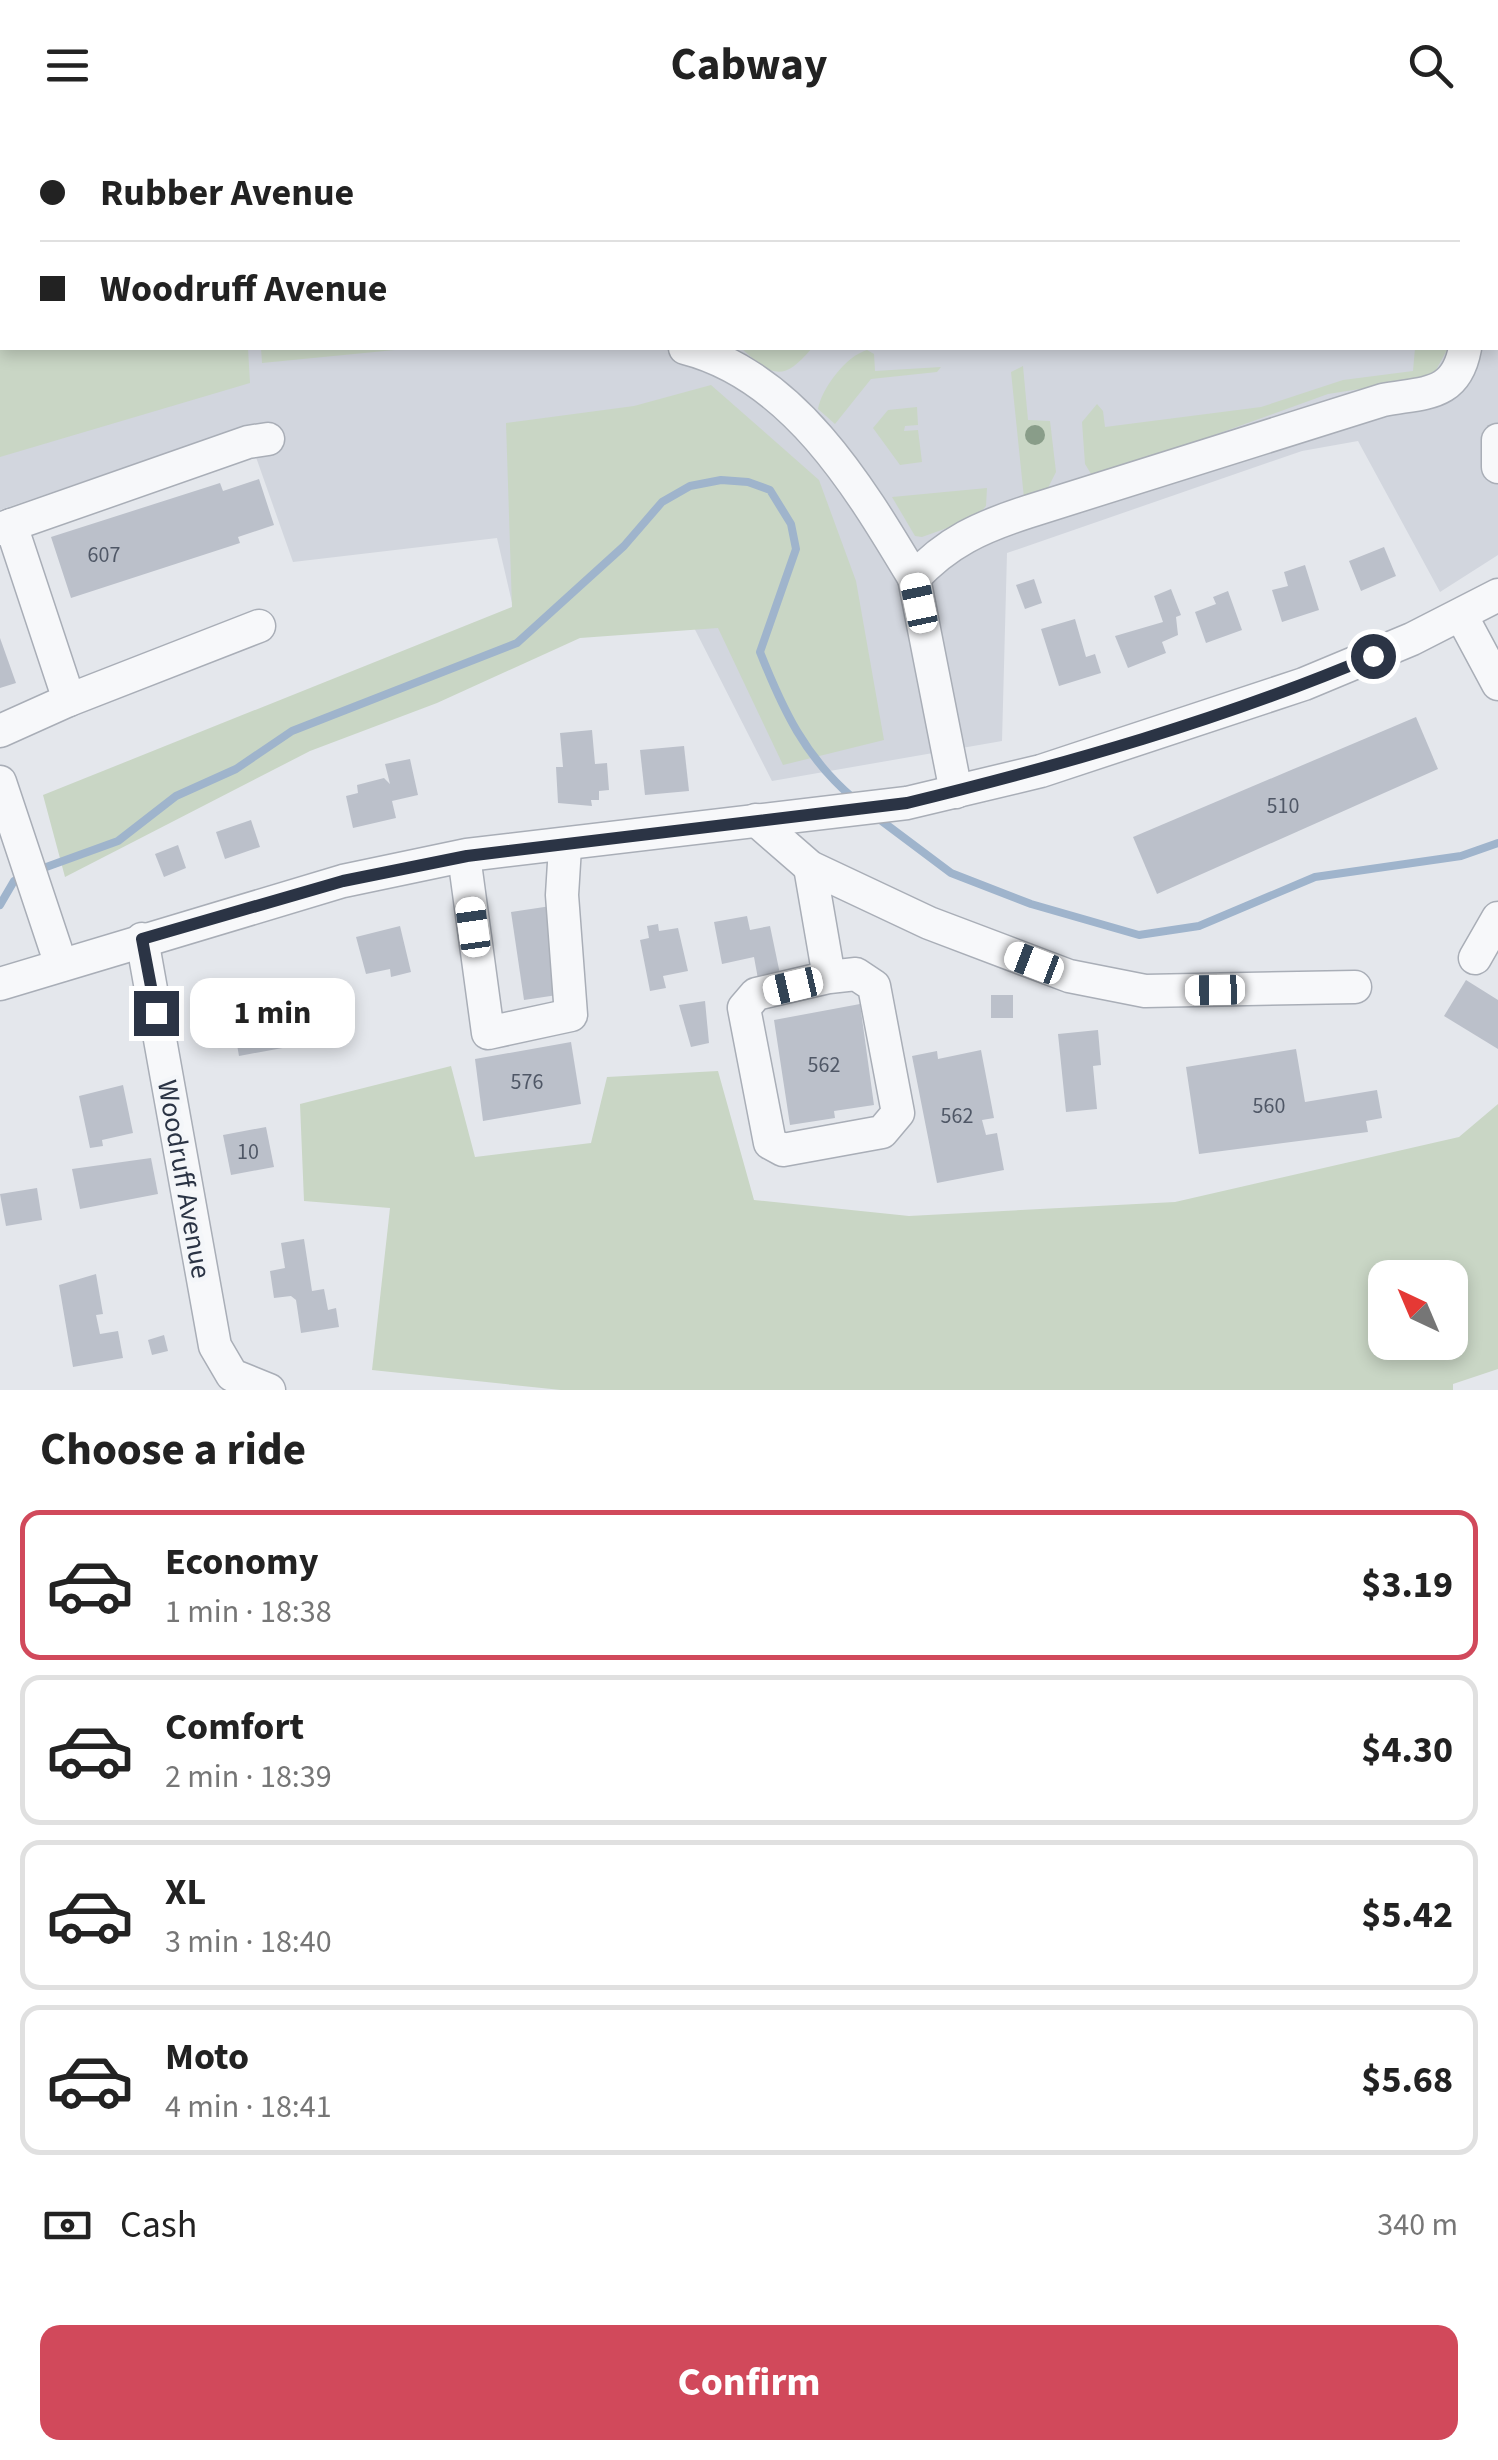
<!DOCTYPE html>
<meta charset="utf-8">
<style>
body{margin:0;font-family:"Source Sans 3",sans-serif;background:#f6f6f6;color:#222;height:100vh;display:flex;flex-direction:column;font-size:38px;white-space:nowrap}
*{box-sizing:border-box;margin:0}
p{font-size:32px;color:#767676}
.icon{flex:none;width:55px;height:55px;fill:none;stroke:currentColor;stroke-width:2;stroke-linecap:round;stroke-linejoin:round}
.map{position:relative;height:1260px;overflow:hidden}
.sheet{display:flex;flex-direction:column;background:#fff;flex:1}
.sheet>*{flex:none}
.hud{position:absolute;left:0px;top:0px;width:1500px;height:220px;box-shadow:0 5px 15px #0003;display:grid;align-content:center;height:220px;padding:0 40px;background:#fff}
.needle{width:65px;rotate:316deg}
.fabs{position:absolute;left:1368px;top:1130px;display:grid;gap:20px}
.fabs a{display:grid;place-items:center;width:100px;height:100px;border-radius:20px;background:#fff;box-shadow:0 5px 15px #0003;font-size:50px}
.end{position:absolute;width:45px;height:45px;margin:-22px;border:12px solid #2b3445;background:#fff;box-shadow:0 0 0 5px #fff}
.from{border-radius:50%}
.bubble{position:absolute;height:70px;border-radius:20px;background:#fff;box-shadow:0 5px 15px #0003;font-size:32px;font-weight:700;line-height:70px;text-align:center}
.car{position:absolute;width:30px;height:60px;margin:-30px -15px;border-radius:12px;box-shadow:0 0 8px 2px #0007;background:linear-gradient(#fff 24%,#345 0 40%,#fff 0 76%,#345 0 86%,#fff 0)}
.hud b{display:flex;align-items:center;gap:35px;height:95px;font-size:38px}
.hud b+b{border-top:2px solid #e0e0e0}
.hud i{width:25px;height:25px;background:#222}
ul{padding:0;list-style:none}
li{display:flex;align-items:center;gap:30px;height:150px;margin:0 20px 15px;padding:0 20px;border:5px solid #e0e0e0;border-radius:20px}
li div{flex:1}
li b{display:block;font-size:38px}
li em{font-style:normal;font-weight:700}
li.current{border-color:#d1495b}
li>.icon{width:90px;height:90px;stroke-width:1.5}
h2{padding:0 40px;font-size:45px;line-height:120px}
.pay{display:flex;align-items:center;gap:25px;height:110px;padding:0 40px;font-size:38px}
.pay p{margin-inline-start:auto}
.action{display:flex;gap:20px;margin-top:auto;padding:20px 40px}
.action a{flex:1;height:115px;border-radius:20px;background:#d1495b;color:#fff;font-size:40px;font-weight:700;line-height:115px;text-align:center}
header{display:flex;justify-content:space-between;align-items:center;height:130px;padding:0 40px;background:#fff;font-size:45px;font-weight:700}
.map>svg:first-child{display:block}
.built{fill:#d2d6de;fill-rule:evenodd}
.green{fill:#c9d6c5;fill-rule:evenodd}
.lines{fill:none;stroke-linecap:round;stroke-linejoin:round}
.stream{stroke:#9fb4cc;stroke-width:8}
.building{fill:#bbc0ca}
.minor-casing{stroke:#a9aeb7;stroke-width:35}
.path{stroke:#c2c5cb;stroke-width:5;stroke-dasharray:8 8;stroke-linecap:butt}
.minor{stroke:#f7f8fa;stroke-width:32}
.tree{fill:#899d89}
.route{stroke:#2b3445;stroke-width:12}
.labels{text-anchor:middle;stroke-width:9;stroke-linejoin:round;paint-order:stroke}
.number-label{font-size:22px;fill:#4f5766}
.street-label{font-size:28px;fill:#2b3445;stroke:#f4f6f9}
</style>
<header><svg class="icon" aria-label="menu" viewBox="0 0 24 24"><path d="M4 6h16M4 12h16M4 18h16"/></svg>Cabway<svg class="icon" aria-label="search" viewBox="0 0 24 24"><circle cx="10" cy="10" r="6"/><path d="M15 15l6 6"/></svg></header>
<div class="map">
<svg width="1498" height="1260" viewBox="0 0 1498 1260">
<rect width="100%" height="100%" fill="#e4e7ec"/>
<path class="built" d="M0 0H1498V425L1440 462 1358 311 1302 321 1007 423 1002 611 772 651 655 421 513 477 497 408 293 432 245 296 0 380ZM2 2H1498V218H2Z"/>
<g class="green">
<polygon points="0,0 149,2 2,2 2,218 248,218 250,253 0,327"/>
<polygon points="261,218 405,218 405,219 262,233"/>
<path d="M741 218H812C782 254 771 245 741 218Z"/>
<polygon points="1415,218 1448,218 1436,240 1423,249 1328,264 1103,345 1091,344 1085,334 1082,292 1097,274 1103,281 1105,297 1261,277 1343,250 1413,241"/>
<path d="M867 220 874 224 875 241 941 237 937 242 871 249 835 294 818 279C822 258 846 226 867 220Z"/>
<polygon points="1023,236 1028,290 1050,291 1056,342 1046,362 1024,368 1011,242"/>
<polygon points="711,255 819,350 856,451 884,610 783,635 718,498 580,508 437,573 310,621 65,747 43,665 512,477 506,293 634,276"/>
<polygon points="917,277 918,295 905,296 904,301 918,300 922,332 900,335 873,298 888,280"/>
<polygon points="987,358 986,376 975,388 922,407 915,406 892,367"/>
<path d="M451 936 475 1027 591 1013 607 947 718 941 754 1070 909 1086 1175 1072 1459 1007 1498 974V1239L1453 1254V1260H561L372 1240 390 1078 304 1071 300 974ZM1385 1148H1450V1212H1385Z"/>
</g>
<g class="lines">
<g class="stream">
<polyline points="875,686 951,743 1031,774 1139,805 1199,796 1315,747 1461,726 1498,713"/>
<path d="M38 740 118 711 176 666 236 639 292 601 517 513 624 416 662 372 690 356 721 350 748 352 770 360 791 394 796 419 760 522C783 580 805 627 853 668"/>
<polyline points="0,775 14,751 21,748"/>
</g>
</g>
<g class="building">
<polygon points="259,349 274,395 238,407 240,413 71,468 51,407 220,353 223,361"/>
<polygon points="1384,417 1396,446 1361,461 1349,431"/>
<polygon points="1305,435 1319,480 1282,492 1272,460 1288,456 1284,442"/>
<polygon points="1034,449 1042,473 1025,479 1016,455"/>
<polygon points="1171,459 1181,485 1176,487 1178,505 1162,512 1166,523 1128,538 1115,506 1163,492 1154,466"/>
<polygon points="1228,461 1242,500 1206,513 1195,482 1216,474 1213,467"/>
<polygon points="1075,489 1086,527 1095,524 1101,543 1059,556 1041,499"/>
<polygon points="0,508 16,553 0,558"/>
<polygon points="1416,587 1438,639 1157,764 1133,707"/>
<polygon points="592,600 595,634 607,633 609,660 599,661 599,670 591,670 592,676 558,673 556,637 563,637 560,603"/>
<polygon points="684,616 689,661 645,665 640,620"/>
<polygon points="410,629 418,665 392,671 396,688 353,698 346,666 358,663 357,655 384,648 390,654 385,634"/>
<polygon points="251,690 260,717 225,729 216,702"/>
<polygon points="178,715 186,738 164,747 155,724"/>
<polygon points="551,776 564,864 524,870 511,782"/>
<polygon points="747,786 750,800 770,796 780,844 758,849 754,827 722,834 714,792"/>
<polygon points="658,794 659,801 678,798 688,841 663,846 666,858 650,861 640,810 649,808 647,796"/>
<polygon points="400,796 411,842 391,847 390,839 366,844 356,807"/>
<polygon points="304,848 315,912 239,926 227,858"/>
<polygon points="1466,850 1498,870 1498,919 1444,886"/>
<rect x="991" y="865" width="22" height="23"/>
<polygon points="705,871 709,913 691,917 679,875"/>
<polygon points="860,874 874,975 834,981 835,988 790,995 774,890"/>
<polygon points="1098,900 1101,935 1093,936 1097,979 1066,982 1058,904"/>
<polygon points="571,912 581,974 483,991 475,929"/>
<polygon points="1296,919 1305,972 1377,960 1382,988 1366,991 1368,1002 1199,1024 1186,937"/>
<polygon points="981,920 994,988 982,990 986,1005 997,1003 1004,1040 937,1053 912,926 937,921 938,929"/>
<polygon points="123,955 133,1003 102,1010 103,1016 90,1018 79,966"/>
<polygon points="266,997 274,1037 231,1045 223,1005"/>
<polygon points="151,1028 158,1064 80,1079 72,1039"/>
<polygon points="37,1058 42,1090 6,1096 0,1064"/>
<polygon points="304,1109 312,1161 324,1159 328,1180 336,1178 339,1197 301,1203 296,1170 291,1166 274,1168 270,1141 285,1138 281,1113"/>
<polygon points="96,1144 103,1184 96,1185 100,1204 118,1201 123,1228 73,1237 59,1155"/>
<polygon points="164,1205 168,1221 152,1225 148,1210"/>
</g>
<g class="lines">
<g class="minor-casing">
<g id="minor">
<path d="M685 218C794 246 860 358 914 448"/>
<polyline points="1498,310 1498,337"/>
<polyline points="11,395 248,312 268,309"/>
<polyline points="0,399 11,395 69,570 0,601"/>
<polyline points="1461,485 1498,554"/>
<polyline points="69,570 259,496"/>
<polyline points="0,652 61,835"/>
<path d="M956 662 914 448C947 412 981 397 1027 382L1383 270C1425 262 1456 267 1465 218"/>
<polyline points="756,690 810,737 929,793 1069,846 1145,861 1355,857"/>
<polyline points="464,726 488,903 571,885 562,765 565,717"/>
<polyline points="810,737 829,847 756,864 744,878 770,1013 783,1020 882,1002 898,983 874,856 856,844 829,847"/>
<polyline points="142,809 215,1216 232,1245 269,1260"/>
<polyline points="1475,828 1498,788"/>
<polyline points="0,854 343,751 467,725 907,673 1041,641 1304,554 1412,509 1498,465"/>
</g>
</g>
<polyline class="path" points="388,0 399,2"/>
<use href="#minor" class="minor"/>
</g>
<circle class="tree" cx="1035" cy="305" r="10"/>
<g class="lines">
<path class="route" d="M156 883 142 809 343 751 467 726 907 673C1066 634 1222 590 1373 526"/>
</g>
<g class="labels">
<g class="number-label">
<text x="104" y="432">607</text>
<text x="1283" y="683">510</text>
<text x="824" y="942">562</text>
<text x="527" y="959">576</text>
<text x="1269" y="983">560</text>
<text x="957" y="993">562</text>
<text x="248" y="1029">10</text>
</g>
<g class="street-label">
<text transform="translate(185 1049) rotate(80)" y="10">Woodruff Avenue</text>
</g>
</g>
</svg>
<div class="fabs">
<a><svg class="needle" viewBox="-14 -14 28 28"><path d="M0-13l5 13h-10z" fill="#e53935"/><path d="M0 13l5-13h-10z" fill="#767676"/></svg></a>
</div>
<i class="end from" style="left:1373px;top:526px"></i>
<i class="end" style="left:156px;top:883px"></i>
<div class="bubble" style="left:190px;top:848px;width:165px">1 min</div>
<i class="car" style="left:919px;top:473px;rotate:348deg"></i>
<i class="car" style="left:473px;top:797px;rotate:352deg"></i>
<i class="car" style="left:1034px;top:833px;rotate:291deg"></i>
<i class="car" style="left:793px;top:856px;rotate:257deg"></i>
<i class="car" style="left:1215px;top:860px;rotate:269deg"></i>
<div class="hud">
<b><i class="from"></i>Rubber Avenue</b>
<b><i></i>Woodruff Avenue</b>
</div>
</div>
<section class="sheet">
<h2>Choose a ride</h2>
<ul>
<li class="current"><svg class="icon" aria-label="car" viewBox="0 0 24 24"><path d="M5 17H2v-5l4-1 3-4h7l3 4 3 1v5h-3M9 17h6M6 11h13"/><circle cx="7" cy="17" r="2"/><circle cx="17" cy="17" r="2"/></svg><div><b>Economy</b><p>1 min · 18:38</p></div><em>$3.19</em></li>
<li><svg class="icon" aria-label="car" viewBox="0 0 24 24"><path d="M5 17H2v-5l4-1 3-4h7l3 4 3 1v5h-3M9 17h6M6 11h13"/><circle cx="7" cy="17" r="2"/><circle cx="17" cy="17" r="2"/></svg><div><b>Comfort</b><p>2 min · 18:39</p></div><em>$4.30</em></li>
<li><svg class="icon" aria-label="car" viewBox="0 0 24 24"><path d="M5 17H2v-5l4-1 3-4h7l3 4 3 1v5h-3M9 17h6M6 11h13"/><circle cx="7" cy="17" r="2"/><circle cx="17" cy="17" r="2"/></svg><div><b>XL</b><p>3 min · 18:40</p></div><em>$5.42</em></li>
<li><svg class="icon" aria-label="car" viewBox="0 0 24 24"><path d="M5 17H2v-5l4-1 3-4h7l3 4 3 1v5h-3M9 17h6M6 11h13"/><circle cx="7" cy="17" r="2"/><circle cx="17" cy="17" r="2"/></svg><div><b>Moto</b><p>4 min · 18:41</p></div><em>$5.68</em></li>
</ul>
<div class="pay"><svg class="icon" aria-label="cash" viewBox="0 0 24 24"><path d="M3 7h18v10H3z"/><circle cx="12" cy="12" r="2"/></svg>Cash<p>340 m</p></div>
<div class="action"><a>Confirm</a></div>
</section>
